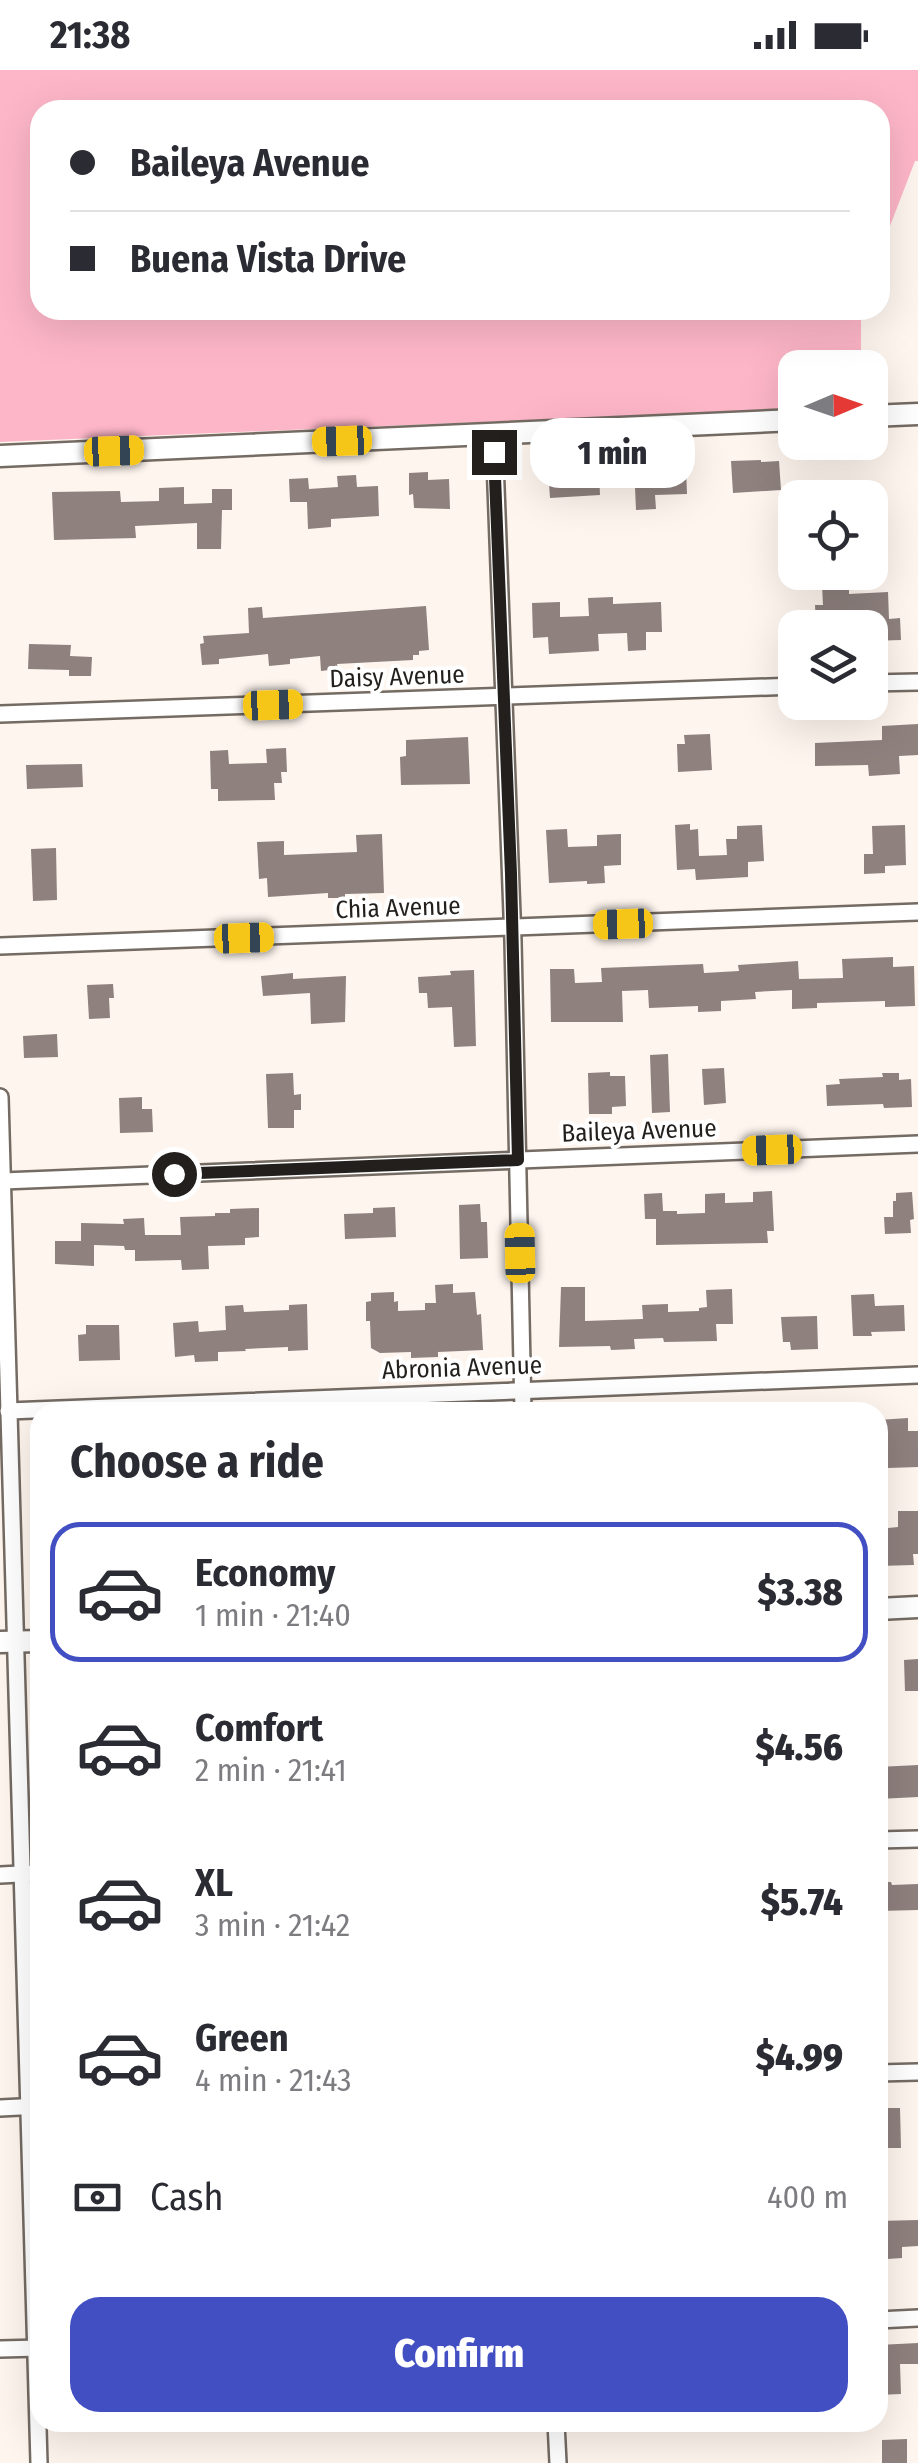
<!DOCTYPE html>
<meta charset="utf-8">
<style>
body{margin:0;font-family:"Fira Sans Condensed",sans-serif;background:#f7f7f7;color:#2b2b33;height:100vh;display:flex;flex-direction:column;font-size:38px;white-space:nowrap}
*{box-sizing:border-box;margin:0}
p{font-size:32px;color:#7c7c81}
.icon{flex:none;width:55px;height:55px;fill:none;stroke:currentColor;stroke-width:2;stroke-linecap:round;stroke-linejoin:round}
.map{position:relative;flex:1;overflow:hidden}
.panel{position:absolute;left:30px;top:1332px;width:858px;height:1030px;display:flex;flex-direction:column;background:#fff;border-radius:30px;box-shadow:0 10px 40px #0002}
.panel>*{flex:none}
.guide{position:absolute;left:30px;top:30px;width:860px;height:220px;border-radius:30px;box-shadow:0 10px 40px #0002;display:grid;align-content:center;height:220px;padding:0 40px;background:#fff}
.needle{width:65px;rotate:88deg}
.tools{position:absolute;left:778px;top:280px;display:grid;gap:20px}
.tools a{display:grid;place-items:center;width:110px;height:110px;border-radius:20px;background:#fff;box-shadow:0 10px 40px #0002;font-size:50px}
.end{position:absolute;width:45px;height:45px;margin:-22px;border:12px solid #221f1c;background:#fff;box-shadow:0 0 0 5px #fff}
.from{border-radius:50%}
.bubble{position:absolute;height:70px;border-radius:30px;background:#fff;box-shadow:0 10px 40px #0002;font-size:32px;font-weight:800;line-height:70px;text-align:center}
.car{position:absolute;width:30px;height:60px;margin:-30px -15px;border-radius:12px;box-shadow:0 0 8px 2px #0007;background:linear-gradient(#f5c518 24%,#345 0 40%,#f5c518 0 76%,#345 0 86%,#f5c518 0)}
.guide b{display:flex;align-items:center;gap:35px;height:95px;font-size:38px}
.guide b+b{border-top:2px solid #e1e1e2}
.guide i{width:25px;height:25px;background:#2b2b33}
ul{padding:0;list-style:none}
li{display:flex;align-items:center;gap:30px;height:140px;margin:0 20px 15px;padding:0 20px;border:5px solid transparent;border-radius:30px}
li div{flex:1}
li b{display:block;font-size:38px}
li em{font-style:normal;font-weight:800}
li.selected{border-color:#424fc3}
li>.icon{width:90px;height:90px;stroke-width:1.5}
h2{padding:0 40px;font-size:45px;line-height:120px}
.pay{display:flex;align-items:center;gap:25px;height:110px;padding:0 40px;font-size:38px}
.pay p{margin-inline-start:auto}
.action{display:flex;gap:20px;margin-top:auto;padding:20px 40px}
.action a{flex:1;height:115px;border-radius:30px;background:#424fc3;color:#fff;font-size:40px;font-weight:800;line-height:115px;text-align:center}
.status{display:flex;justify-content:space-between;align-items:center;height:70px;padding:0 50px;background:#fff;direction:ltr}
.status svg{height:28px;fill:currentColor}
.map>svg:first-child{display:block}
.green{fill:#fdb6c8}
.building{fill:#8e817e}
.lines{fill:none;stroke-linecap:round;stroke-linejoin:round}
.minor-casing{stroke:#746b63;stroke-width:20}
.tertiary-casing{stroke:#746b63;stroke-width:25}
.minor{stroke:#fff;stroke-width:15}
.tertiary{stroke:#fff;stroke-width:20}
.route{stroke:#221f1c;stroke-width:12}
.labels{text-anchor:middle;stroke-width:8;stroke-linejoin:round;paint-order:stroke}
.street-label{font-size:25px;fill:#221f1c;stroke:#fff}
</style>
<div class="status"><b>21:38</b><svg viewBox="0 0 49 12"><path d="M0 12V9h3v3zM5 12V6h3v6zM10 12V3h3v9zM15 12V0h3v12zM26 1h20v11H26zM47 4h2v5h-2z"/></svg></div>
<div class="map">
<svg width="918" height="2393" viewBox="0 0 918 2393">
<rect width="100%" height="100%" fill="#fef5ee"/>
<polygon class="green" points="0,0 918,0 918,91 915,91 880,182 880,40 40,40 40,240 861,240 861,297 795,298 795,339 0,372"/>
<g class="building">
<polygon points="761,390 761,392 779,391 781,420 733,423 731,391"/>
<polygon points="657,393 658,399 686,397 687,424 655,425 656,439 636,440 634,395"/>
<polygon points="566,398 569,403 599,401 600,425 550,428 548,399"/>
<polygon points="428,402 428,410 449,409 450,439 414,438 413,424 409,425 409,403"/>
<polygon points="356,405 357,417 378,416 379,446 331,449 331,457 308,459 307,432 290,432 289,409 308,408 309,419 338,417 337,406"/>
<polygon points="184,417 184,434 212,433 212,419 232,419 232,440 222,440 221,479 197,479 197,453 135,456 136,468 54,470 52,422 120,421 121,432 159,431 159,418"/>
<polygon points="849,514 849,524 888,522 889,549 900,548 901,570 870,571 870,558 866,558 866,553 835,554 835,558 816,558 815,535 823,535 822,515"/>
<polygon points="613,527 613,534 661,532 662,562 646,562 646,580 628,581 627,563 598,564 599,581 549,584 548,567 533,568 532,533 560,532 560,547 589,546 588,528"/>
<polygon points="426,536 429,580 419,581 419,585 413,585 413,590 337,594 338,599 321,601 320,586 290,589 290,594 269,596 268,584 219,589 219,594 202,595 200,574 204,573 203,566 249,563 248,538 262,537 263,548"/>
<polygon points="29,574 71,575 70,586 92,587 91,606 69,606 69,600 28,599"/>
<polygon points="918,654 918,685 899,686 900,704 869,706 868,695 815,696 815,673 882,670 882,656"/>
<polygon points="710,664 712,700 678,702 677,674 685,674 684,665"/>
<polygon points="468,667 470,714 401,715 400,687 406,686 406,670"/>
<polygon points="286,678 287,702 281,702 282,713 274,713 275,730 218,731 218,719 211,719 210,681 228,680 229,694 267,693 266,679"/>
<polygon points="82,694 83,717 27,719 26,695"/>
<polygon points="690,754 690,760 698,759 699,786 727,785 726,769 737,769 737,756 762,755 764,791 748,792 748,807 696,810 695,799 677,800 675,755"/>
<polygon points="905,755 906,795 885,796 885,803 864,804 864,784 873,784 872,756"/>
<polygon points="567,759 568,777 597,776 597,765 621,764 621,795 604,796 605,813 587,814 587,811 549,813 546,760"/>
<polygon points="382,764 384,823 345,824 345,828 328,828 328,823 268,827 267,808 259,809 257,772 284,771 284,785 357,782 356,765"/>
<polygon points="56,778 57,830 33,831 31,779"/>
<polygon points="893,887 893,897 914,896 915,936 885,937 885,931 817,933 817,938 792,939 792,920 755,922 756,929 721,931 721,941 698,942 698,936 649,938 648,920 622,921 623,952 551,952 550,899 574,899 575,913 602,912 601,898 703,894 704,903 739,901 738,895 798,891 799,909 843,908 842,889"/>
<polygon points="474,900 476,976 454,977 452,937 428,938 427,923 419,923 418,907 451,905 450,901"/>
<polygon points="293,903 293,909 346,906 345,952 311,954 310,923 263,926 261,906"/>
<polygon points="113,914 114,928 109,928 110,948 89,949 87,915"/>
<polygon points="57,964 58,987 24,988 23,966"/>
<polygon points="668,984 670,1042 652,1043 650,985"/>
<polygon points="724,998 726,1033 704,1035 702,999"/>
<polygon points="610,1002 610,1006 625,1006 626,1036 612,1037 612,1044 589,1044 588,1003"/>
<polygon points="293,1003 294,1025 301,1024 301,1040 294,1040 294,1058 268,1058 266,1004"/>
<polygon points="882,1003 899,1003 899,1010 911,1009 912,1037 884,1038 883,1034 827,1036 826,1015 840,1014 839,1009 883,1007"/>
<polygon points="142,1027 142,1039 152,1039 153,1062 120,1063 119,1028"/>
<polygon points="772,1121 774,1161 767,1161 768,1173 656,1175 656,1149 645,1149 644,1124 662,1123 663,1141 677,1141 677,1144 705,1143 705,1124 725,1123 725,1133 753,1132 753,1122"/>
<polygon points="912,1122 914,1149 910,1150 911,1163 885,1164 884,1147 893,1147 893,1131 896,1131 896,1123"/>
<polygon points="480,1134 481,1152 487,1152 488,1188 460,1189 459,1135"/>
<polygon points="395,1137 396,1167 345,1169 344,1144 373,1143 373,1138"/>
<polygon points="259,1138 259,1167 245,1168 245,1175 208,1176 209,1199 182,1200 181,1190 135,1191 135,1180 125,1180 124,1176 94,1175 94,1196 55,1194 55,1171 81,1171 81,1153 124,1154 123,1149 144,1148 145,1165 181,1165 180,1147 215,1146 215,1143 230,1143 230,1139"/>
<polygon points="453,1214 453,1223 475,1222 477,1245 481,1244 483,1280 438,1282 438,1287 411,1288 411,1282 380,1283 371,1278 370,1251 366,1251 366,1232 371,1231 371,1223 394,1222 394,1232 398,1231 398,1241 425,1240 425,1233 436,1233 435,1215"/>
<polygon points="561,1217 585,1217 585,1251 643,1249 642,1235 668,1234 668,1242 699,1241 699,1238 707,1237 706,1220 732,1219 733,1254 716,1254 717,1271 664,1272 663,1268 634,1269 635,1279 611,1280 610,1276 559,1277"/>
<polygon points="874,1224 875,1236 904,1235 905,1261 871,1262 872,1266 853,1266 851,1225"/>
<polygon points="307,1234 308,1280 288,1281 288,1277 245,1279 246,1281 218,1282 218,1291 195,1292 194,1285 175,1287 173,1253 198,1251 199,1262 226,1260 225,1236 243,1235 244,1242 289,1240 289,1235"/>
<polygon points="817,1246 818,1279 791,1280 790,1272 783,1272 781,1247"/>
<polygon points="86,1255 119,1255 120,1290 79,1291 78,1265 86,1264"/>
<polygon points="908,1348 908,1361 918,1361 918,1397 888,1398 887,1369 878,1369 878,1350"/>
<polygon points="898,1441 918,1441 918,1484 913,1484 914,1495 878,1496 878,1459 898,1457"/>
<polygon points="918,1589 918,1621 905,1621 904,1590"/>
<polygon points="918,1695 918,1727 878,1729 878,1697"/>
<polygon points="878,1812 891,1812 892,1815 918,1814 918,1840 878,1841"/>
<polygon points="878,2038 900,2038 901,2078 884,2078 884,2066 878,2066"/>
<polygon points="918,2150 918,2176 902,2177 902,2188 887,2189 886,2175 878,2176 878,2151"/>
<polygon points="918,2273 918,2294 900,2294 901,2324 878,2325 878,2275"/>
<polygon points="907,2369 907,2393 882,2393 882,2370"/>
</g>
<g class="lines">
<g class="minor-casing">
<g id="minor">
<polyline points="494,364 513,871 523,1342"/>
<polyline points="870,613 918,612"/>
<polyline points="0,644 795,616"/>
<polyline points="0,876 918,842"/>
<polyline points="0,1027 39,2393"/>
<polyline points="3,1111 918,1074"/>
<polyline points="8,1341 918,1305"/>
<polyline points="878,1770 918,1769"/>
<polyline points="0,1805 40,1803"/>
<polyline points="878,2003 918,2002"/>
<polyline points="0,2038 40,2036"/>
<polyline points="878,2250 918,2248"/>
<polyline points="0,2279 40,2278"/>
<polyline points="556,2352 558,2393"/>
</g>
</g>
<g class="tertiary-casing">
<g id="tertiary">
<polyline points="870,346 918,344"/>
<polyline points="0,386 795,350"/>
<polyline points="878,1539 918,1537"/>
<polyline points="0,1572 40,1571"/>
</g>
</g>
<use href="#minor" class="minor"/>
<use href="#tertiary" class="tertiary"/>
</g>
<g class="lines">
<polyline class="route" points="174,1104 518,1090 511,804 494,382"/>
</g>
<g class="labels">
<g class="street-label">
<text transform="translate(397 606) rotate(-2)" y="9">Daisy Avenue</text>
<text transform="translate(398 837) rotate(-2)" y="9">Chia Avenue</text>
<text transform="translate(639 1060) rotate(-2)" y="9">Baileya Avenue</text>
<text transform="translate(462 1297) rotate(-2)" y="9">Abronia Avenue</text>
</g>
</g>
</svg>
<div class="tools">
<a><svg class="needle" viewBox="-14 -14 28 28"><path d="M0-13l5 13h-10z" fill="#e53935"/><path d="M0 13l5-13h-10z" fill="#7c7c81"/></svg></a>
<a><svg class="icon" aria-label="locate" viewBox="0 0 24 24"><circle cx="12" cy="12" r="6"/><path d="M12 2v4M12 18v4M2 12h4M18 12h4"/></svg></a>
<a><svg class="icon" aria-label="layers" viewBox="0 0 24 24"><path d="M12 4l9 5-9 5-9-5zM3 14l9 5 9-5"/></svg></a>
</div>
<i class="end from" style="left:174px;top:1104px"></i>
<i class="end" style="left:494px;top:382px"></i>
<div class="bubble" style="left:530px;top:348px;width:165px">1 min</div>
<i class="car" style="left:342px;top:371px;rotate:268deg"></i>
<i class="car" style="left:114px;top:381px;rotate:88deg"></i>
<i class="car" style="left:273px;top:635px;rotate:88deg"></i>
<i class="car" style="left:623px;top:854px;rotate:268deg"></i>
<i class="car" style="left:244px;top:868px;rotate:88deg"></i>
<i class="car" style="left:772px;top:1080px;rotate:268deg"></i>
<i class="car" style="left:520px;top:1183px;rotate:359deg"></i>
<div class="guide">
<b><i class="from"></i>Baileya Avenue</b>
<b><i></i>Buena Vista Drive</b>
</div>
<section class="panel">
<h2>Choose a ride</h2>
<ul>
<li class="selected"><svg class="icon" aria-label="car" viewBox="0 0 24 24"><path d="M5 17H2v-5l4-1 3-4h7l3 4 3 1v5h-3M9 17h6M6 11h13"/><circle cx="7" cy="17" r="2"/><circle cx="17" cy="17" r="2"/></svg><div><b>Economy</b><p>1 min · 21:40</p></div><em>$3.38</em></li>
<li><svg class="icon" aria-label="car" viewBox="0 0 24 24"><path d="M5 17H2v-5l4-1 3-4h7l3 4 3 1v5h-3M9 17h6M6 11h13"/><circle cx="7" cy="17" r="2"/><circle cx="17" cy="17" r="2"/></svg><div><b>Comfort</b><p>2 min · 21:41</p></div><em>$4.56</em></li>
<li><svg class="icon" aria-label="car" viewBox="0 0 24 24"><path d="M5 17H2v-5l4-1 3-4h7l3 4 3 1v5h-3M9 17h6M6 11h13"/><circle cx="7" cy="17" r="2"/><circle cx="17" cy="17" r="2"/></svg><div><b>XL</b><p>3 min · 21:42</p></div><em>$5.74</em></li>
<li><svg class="icon" aria-label="car" viewBox="0 0 24 24"><path d="M5 17H2v-5l4-1 3-4h7l3 4 3 1v5h-3M9 17h6M6 11h13"/><circle cx="7" cy="17" r="2"/><circle cx="17" cy="17" r="2"/></svg><div><b>Green</b><p>4 min · 21:43</p></div><em>$4.99</em></li>
</ul>
<div class="pay"><svg class="icon" aria-label="cash" viewBox="0 0 24 24"><path d="M3 7h18v10H3z"/><circle cx="12" cy="12" r="2"/></svg>Cash<p>400 m</p></div>
<div class="action"><a>Confirm</a></div>
</section>
</div>
